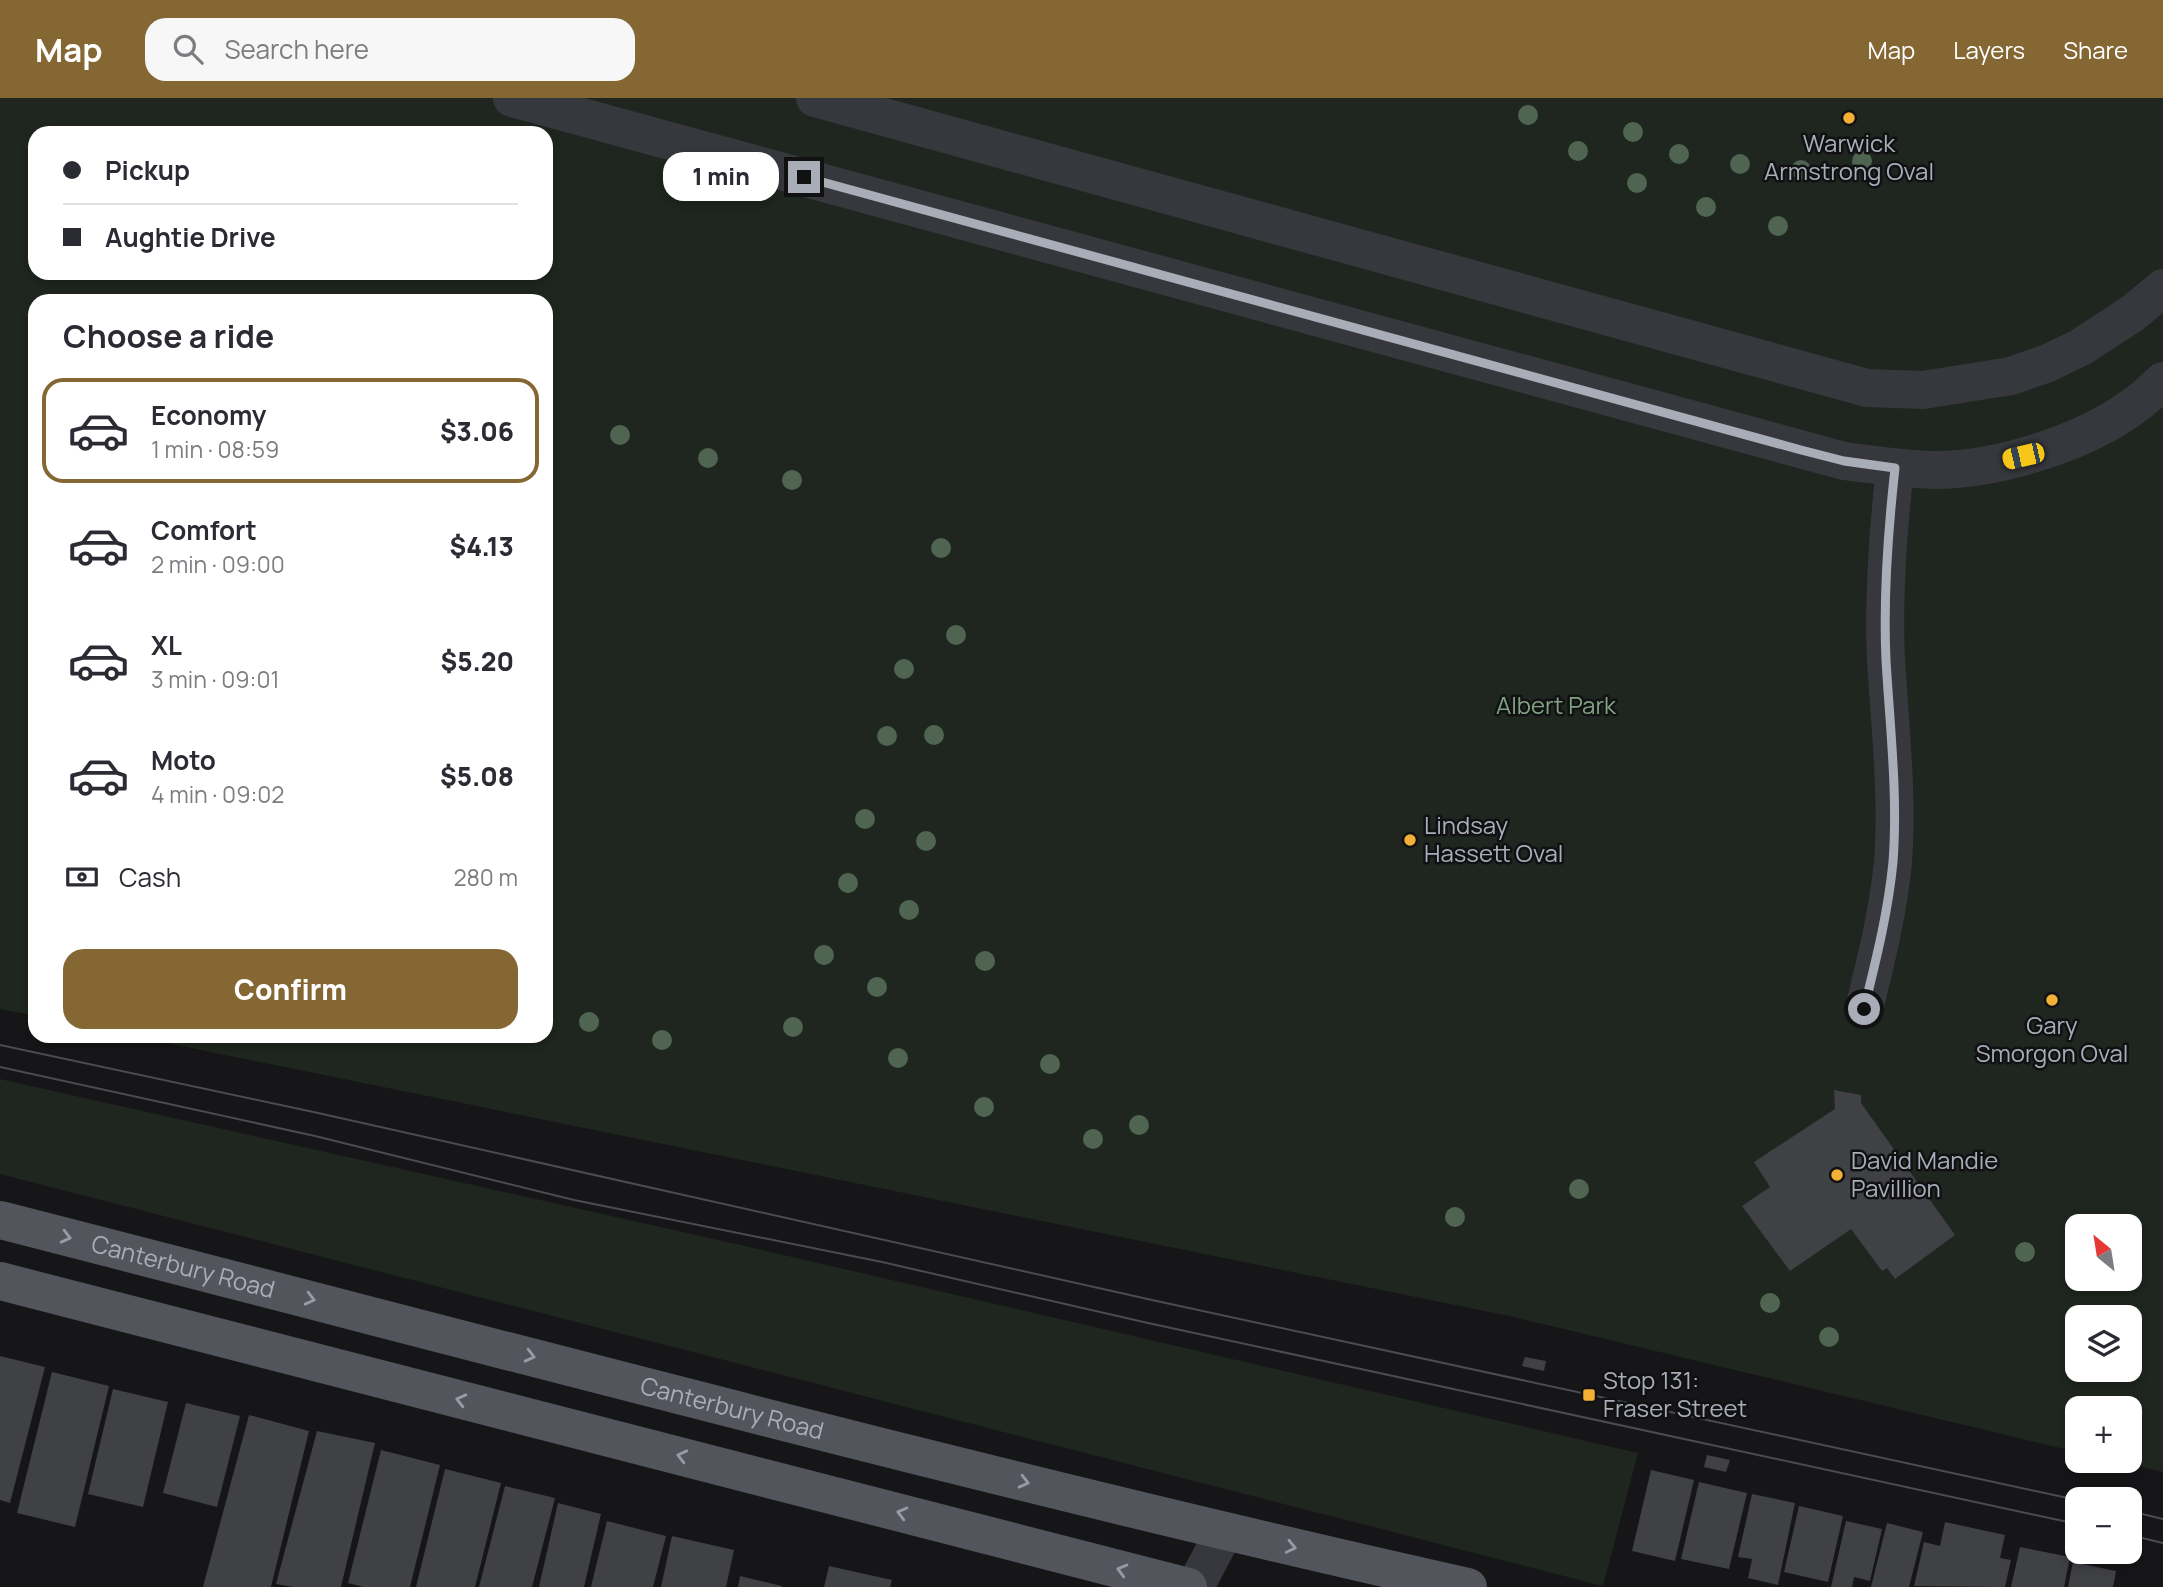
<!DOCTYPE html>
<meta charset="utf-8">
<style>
body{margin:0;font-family:Manrope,sans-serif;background:#f7f7f7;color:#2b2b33;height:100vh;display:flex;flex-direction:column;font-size:26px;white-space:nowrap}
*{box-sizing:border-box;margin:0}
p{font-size:23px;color:#7c7c81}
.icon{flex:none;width:38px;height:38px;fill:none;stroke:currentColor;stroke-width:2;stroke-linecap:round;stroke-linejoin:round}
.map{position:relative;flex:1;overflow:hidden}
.sheet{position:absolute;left:28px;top:196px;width:525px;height:749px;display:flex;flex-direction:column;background:#fff;border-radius:21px;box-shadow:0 4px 10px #0003}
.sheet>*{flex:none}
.guide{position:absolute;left:28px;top:28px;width:525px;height:154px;border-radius:21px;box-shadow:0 4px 10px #0003;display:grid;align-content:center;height:154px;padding:0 35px;background:#fff}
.needle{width:46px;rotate:330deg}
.fabs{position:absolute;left:2065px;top:1116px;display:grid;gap:14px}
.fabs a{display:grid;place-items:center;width:77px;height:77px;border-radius:14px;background:#fff;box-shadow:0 4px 10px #0003;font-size:35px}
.end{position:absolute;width:32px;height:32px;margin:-16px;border:9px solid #a8adb8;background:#111;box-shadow:0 0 0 4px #111}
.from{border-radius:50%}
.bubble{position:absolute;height:49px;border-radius:21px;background:#fff;box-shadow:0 4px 10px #0003;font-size:23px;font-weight:800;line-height:49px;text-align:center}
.car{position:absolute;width:21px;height:42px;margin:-21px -10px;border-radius:9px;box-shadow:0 0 5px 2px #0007;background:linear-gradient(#f5c518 24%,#345 0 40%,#f5c518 0 76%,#345 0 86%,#f5c518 0)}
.guide b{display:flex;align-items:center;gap:24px;height:66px;font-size:26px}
.guide b+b{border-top:2px solid #e1e1e2}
.guide i{width:18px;height:18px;background:#2b2b33}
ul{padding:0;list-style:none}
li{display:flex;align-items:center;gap:21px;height:105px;margin:0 14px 10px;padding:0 21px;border:4px solid transparent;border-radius:21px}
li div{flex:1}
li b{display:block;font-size:26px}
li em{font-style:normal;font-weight:800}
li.active{border-color:#856733}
li>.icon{width:63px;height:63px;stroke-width:1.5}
h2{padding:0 35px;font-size:32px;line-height:84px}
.pay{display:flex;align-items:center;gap:18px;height:77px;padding:0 35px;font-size:26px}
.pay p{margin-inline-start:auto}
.action{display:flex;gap:14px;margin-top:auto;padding:14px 35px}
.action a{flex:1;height:80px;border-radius:21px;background:#856733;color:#fff;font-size:28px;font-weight:800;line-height:80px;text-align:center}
header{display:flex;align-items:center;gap:42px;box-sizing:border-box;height:98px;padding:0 35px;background:#856733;color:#fff}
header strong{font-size:33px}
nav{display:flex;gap:38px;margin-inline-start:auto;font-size:24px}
.search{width:490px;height:63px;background:#f7f7f7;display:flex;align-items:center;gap:18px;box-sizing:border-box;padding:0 24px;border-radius:21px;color:#7c7c81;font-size:26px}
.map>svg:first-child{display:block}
.green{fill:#1e261f;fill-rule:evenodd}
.building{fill:#404145}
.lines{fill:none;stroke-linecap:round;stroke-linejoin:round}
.minor{stroke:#37383d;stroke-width:38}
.major{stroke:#53555c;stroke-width:38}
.tram{stroke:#4a4c52;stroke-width:2}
.tree{fill:#506452}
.oneway{stroke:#979ba6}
.route{stroke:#a8adb8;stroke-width:9}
.poi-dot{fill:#f2b134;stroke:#111113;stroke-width:2.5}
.labels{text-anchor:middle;stroke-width:5;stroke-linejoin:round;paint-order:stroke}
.poi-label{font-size:24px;fill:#a8adb8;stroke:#111113;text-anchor:start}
.park-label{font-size:24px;fill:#7fa381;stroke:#111113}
.street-label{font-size:24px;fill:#a8adb8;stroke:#111113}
</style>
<header>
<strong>Map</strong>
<div class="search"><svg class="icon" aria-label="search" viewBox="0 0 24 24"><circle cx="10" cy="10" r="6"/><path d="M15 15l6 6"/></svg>Search here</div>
<nav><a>Map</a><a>Layers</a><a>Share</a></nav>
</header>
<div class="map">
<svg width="2163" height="1489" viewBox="0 0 2163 1489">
<rect width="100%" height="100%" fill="#161618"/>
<g class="green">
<path d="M0 0H2163V1374L2117 1363H2130V1311H2077V1354L1514 1219 132 938H546V203H35V918L0 911ZM35 35H546V175H35ZM2077 1129H2130V1181H2077ZM2077 1220H2130V1272H2077Z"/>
<polygon points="0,981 745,1148 1638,1355 1603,1488 0,1076"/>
</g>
<g class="building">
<polygon points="1834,992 1861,997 1861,1005 1955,1137 1895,1181 1887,1170 1882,1173 1851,1131 1790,1173 1742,1108 1770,1089 1754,1064 1835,1011"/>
<polygon points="0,1258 45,1269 10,1405 0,1402"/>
<polygon points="1525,1259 1546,1263 1544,1273 1522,1268"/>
<polygon points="52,1274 109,1288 75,1429 17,1415"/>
<polygon points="113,1291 168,1304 143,1409 88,1396"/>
<polygon points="186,1305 240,1318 217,1409 163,1395"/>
<polygon points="249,1317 309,1333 271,1489 203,1489"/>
<polygon points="317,1333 375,1345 341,1489 293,1489 276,1486"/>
<polygon points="381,1352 440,1367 410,1489 363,1489 348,1485"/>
<polygon points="1707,1357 1730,1362 1726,1374 1704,1369"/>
<polygon points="445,1371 501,1385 475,1489 416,1489"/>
<polygon points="1651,1372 1694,1382 1675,1463 1632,1453"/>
<polygon points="1699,1384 1747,1395 1729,1471 1681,1461"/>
<polygon points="505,1388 555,1400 532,1489 479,1489"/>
<polygon points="1752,1396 1795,1405 1778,1487 1748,1480 1752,1461 1738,1459"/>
<polygon points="558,1405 601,1416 584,1489 539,1489"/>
<polygon points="1799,1408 1843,1418 1828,1484 1784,1474"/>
<polygon points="607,1423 666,1438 653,1489 591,1489"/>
<polygon points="1846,1423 1882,1431 1870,1483 1854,1479 1852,1489 1831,1489"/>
<polygon points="1945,1424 2005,1437 2000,1460 2011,1462 2005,1489 1914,1488 1924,1444 1940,1448"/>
<polygon points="1887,1425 1923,1434 1909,1489 1871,1489"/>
<polygon points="672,1438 734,1452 726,1489 661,1489"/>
<polygon points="2020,1449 2070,1459 2064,1489 2011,1489"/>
<polygon points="2073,1464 2116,1473 2113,1489 2068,1489"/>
<polygon points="829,1468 892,1482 890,1489 824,1489"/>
<polygon points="740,1478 782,1488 782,1489 738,1489"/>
</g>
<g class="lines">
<g class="minor">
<path d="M512 0 1844 363C1874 367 1904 371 1934 372 1997 372 2085 345 2135 307 2145 300 2154 291 2163 283"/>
<polyline points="815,0 1867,290 1923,292 2011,278 2048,265 2081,249 2133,215 2163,190"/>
<path d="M1864 911C1876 862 1888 815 1893 764 1898 696 1890 630 1886 562 1883 498 1888 433 1895 370"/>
<polyline points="1195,1489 1224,1434"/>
</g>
<g class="major">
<path id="s1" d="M0 1122C489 1247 976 1379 1468 1489"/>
<polyline points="0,1183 1188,1489"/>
</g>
<g class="tram">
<polyline points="0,947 318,1015 1152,1202 2077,1402"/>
<polyline points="0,969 315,1038 574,1102 882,1164 1148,1225 2077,1426"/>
<polyline points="2130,1413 2163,1421"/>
<polyline points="2130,1437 2163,1445"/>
</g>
</g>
<g class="tree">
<circle cx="1528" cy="17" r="10"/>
<circle cx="1633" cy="34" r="10"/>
<circle cx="1578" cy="53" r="10"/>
<circle cx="1679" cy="56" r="10"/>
<circle cx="1862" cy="63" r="10"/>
<circle cx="1740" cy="66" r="10"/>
<circle cx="1801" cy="72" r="10"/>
<circle cx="1637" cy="85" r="10"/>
<circle cx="1706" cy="109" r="10"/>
<circle cx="1778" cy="128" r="10"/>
<circle cx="620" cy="337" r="10"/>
<circle cx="708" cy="360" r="10"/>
<circle cx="792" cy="382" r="10"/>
<circle cx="941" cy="450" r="10"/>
<circle cx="956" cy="537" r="10"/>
<circle cx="904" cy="571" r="10"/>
<circle cx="934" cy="637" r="10"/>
<circle cx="887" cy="638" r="10"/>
<circle cx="865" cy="721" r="10"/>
<circle cx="926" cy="743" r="10"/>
<circle cx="848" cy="785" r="10"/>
<circle cx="909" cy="812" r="10"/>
<circle cx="824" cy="857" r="10"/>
<circle cx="985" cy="863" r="10"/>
<circle cx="877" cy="889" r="10"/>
<circle cx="589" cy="924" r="10"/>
<circle cx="793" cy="929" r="10"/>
<circle cx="662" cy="942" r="10"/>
<circle cx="898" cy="960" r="10"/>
<circle cx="1050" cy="966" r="10"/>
<circle cx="984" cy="1009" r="10"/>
<circle cx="1139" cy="1027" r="10"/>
<circle cx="1093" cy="1041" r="10"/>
<circle cx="1579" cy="1091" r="10"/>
<circle cx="1455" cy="1119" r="10"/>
<circle cx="2025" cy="1154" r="10"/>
<circle cx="1770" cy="1205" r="10"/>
<circle cx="1829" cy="1239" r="10"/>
</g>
<defs><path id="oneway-chevron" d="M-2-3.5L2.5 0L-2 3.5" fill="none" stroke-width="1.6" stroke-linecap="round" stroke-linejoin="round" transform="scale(1.75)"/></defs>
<g class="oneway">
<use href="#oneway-chevron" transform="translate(66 1139) rotate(14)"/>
<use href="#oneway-chevron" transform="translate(310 1201) rotate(14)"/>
<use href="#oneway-chevron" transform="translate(530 1258) rotate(14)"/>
<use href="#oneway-chevron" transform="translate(461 1302) rotate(-166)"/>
<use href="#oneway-chevron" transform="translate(682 1358) rotate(-166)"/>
<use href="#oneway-chevron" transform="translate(1024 1384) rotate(14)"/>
<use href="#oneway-chevron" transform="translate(902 1415) rotate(-165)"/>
<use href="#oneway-chevron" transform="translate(1291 1449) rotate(13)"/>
<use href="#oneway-chevron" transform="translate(1122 1472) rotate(-165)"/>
</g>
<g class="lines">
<path class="route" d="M804 79 1801 352 1844 363 1895 370C1888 433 1883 498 1886 562 1890 630 1898 697 1893 764 1888 815 1876 862 1864 911"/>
</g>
<g class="poi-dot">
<circle cx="1849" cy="20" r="7"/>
<circle cx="1410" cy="742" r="7"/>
<circle cx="2052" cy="902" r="7"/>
<circle cx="1837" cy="1077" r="7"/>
<rect x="1582" y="1290" width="14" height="14" rx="3.5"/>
</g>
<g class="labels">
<g class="poi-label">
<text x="1849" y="54" text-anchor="middle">Warwick<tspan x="1849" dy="28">Armstrong Oval</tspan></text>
<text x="1424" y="736">Lindsay<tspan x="1424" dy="28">Hassett Oval</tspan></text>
<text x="2052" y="936" text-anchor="middle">Gary<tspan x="2052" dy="28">Smorgon Oval</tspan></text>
<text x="1851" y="1071">David Mandie<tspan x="1851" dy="28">Pavillion</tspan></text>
<text x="1603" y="1291">Stop 131:<tspan x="1603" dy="28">Fraser Street</tspan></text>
</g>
<g class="park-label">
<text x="1556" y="616">Albert Park</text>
</g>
<g class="street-label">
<text dy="8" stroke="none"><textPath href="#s1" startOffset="189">Canterbury Road</textPath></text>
<text dy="8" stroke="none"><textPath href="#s1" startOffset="756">Canterbury Road</textPath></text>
</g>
</g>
</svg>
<div class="fabs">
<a><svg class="needle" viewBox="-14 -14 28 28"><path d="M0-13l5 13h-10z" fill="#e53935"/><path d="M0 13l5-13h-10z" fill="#7c7c81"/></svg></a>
<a><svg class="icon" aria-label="layers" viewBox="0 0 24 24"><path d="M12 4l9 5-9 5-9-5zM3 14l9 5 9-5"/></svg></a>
<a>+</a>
<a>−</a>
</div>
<i class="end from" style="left:1864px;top:911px"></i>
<i class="end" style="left:804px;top:79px"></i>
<div class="bubble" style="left:663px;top:54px;width:116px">1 min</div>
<i class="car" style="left:2023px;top:358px;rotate:257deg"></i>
<div class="guide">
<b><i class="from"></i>Pickup</b>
<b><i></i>Aughtie Drive</b>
</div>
<section class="sheet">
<h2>Choose a ride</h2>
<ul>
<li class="active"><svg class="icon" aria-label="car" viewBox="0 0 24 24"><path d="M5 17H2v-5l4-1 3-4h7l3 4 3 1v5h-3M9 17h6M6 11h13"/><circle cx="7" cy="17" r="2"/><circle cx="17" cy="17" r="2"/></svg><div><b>Economy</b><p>1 min · 08:59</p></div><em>$3.06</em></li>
<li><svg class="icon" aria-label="car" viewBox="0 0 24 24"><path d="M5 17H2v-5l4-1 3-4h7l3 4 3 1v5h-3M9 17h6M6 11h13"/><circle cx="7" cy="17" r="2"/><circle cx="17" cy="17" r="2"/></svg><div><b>Comfort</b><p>2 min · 09:00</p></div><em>$4.13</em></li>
<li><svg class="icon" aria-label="car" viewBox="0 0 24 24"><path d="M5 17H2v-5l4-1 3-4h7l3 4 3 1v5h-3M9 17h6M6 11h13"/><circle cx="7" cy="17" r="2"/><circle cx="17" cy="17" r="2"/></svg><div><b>XL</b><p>3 min · 09:01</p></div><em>$5.20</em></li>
<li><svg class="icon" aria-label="car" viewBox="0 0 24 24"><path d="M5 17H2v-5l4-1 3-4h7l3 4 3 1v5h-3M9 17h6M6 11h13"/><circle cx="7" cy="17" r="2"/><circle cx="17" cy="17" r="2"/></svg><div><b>Moto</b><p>4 min · 09:02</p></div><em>$5.08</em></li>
</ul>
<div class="pay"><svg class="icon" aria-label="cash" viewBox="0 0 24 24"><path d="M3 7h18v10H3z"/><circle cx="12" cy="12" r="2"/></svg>Cash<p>280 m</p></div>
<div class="action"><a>Confirm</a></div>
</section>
</div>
